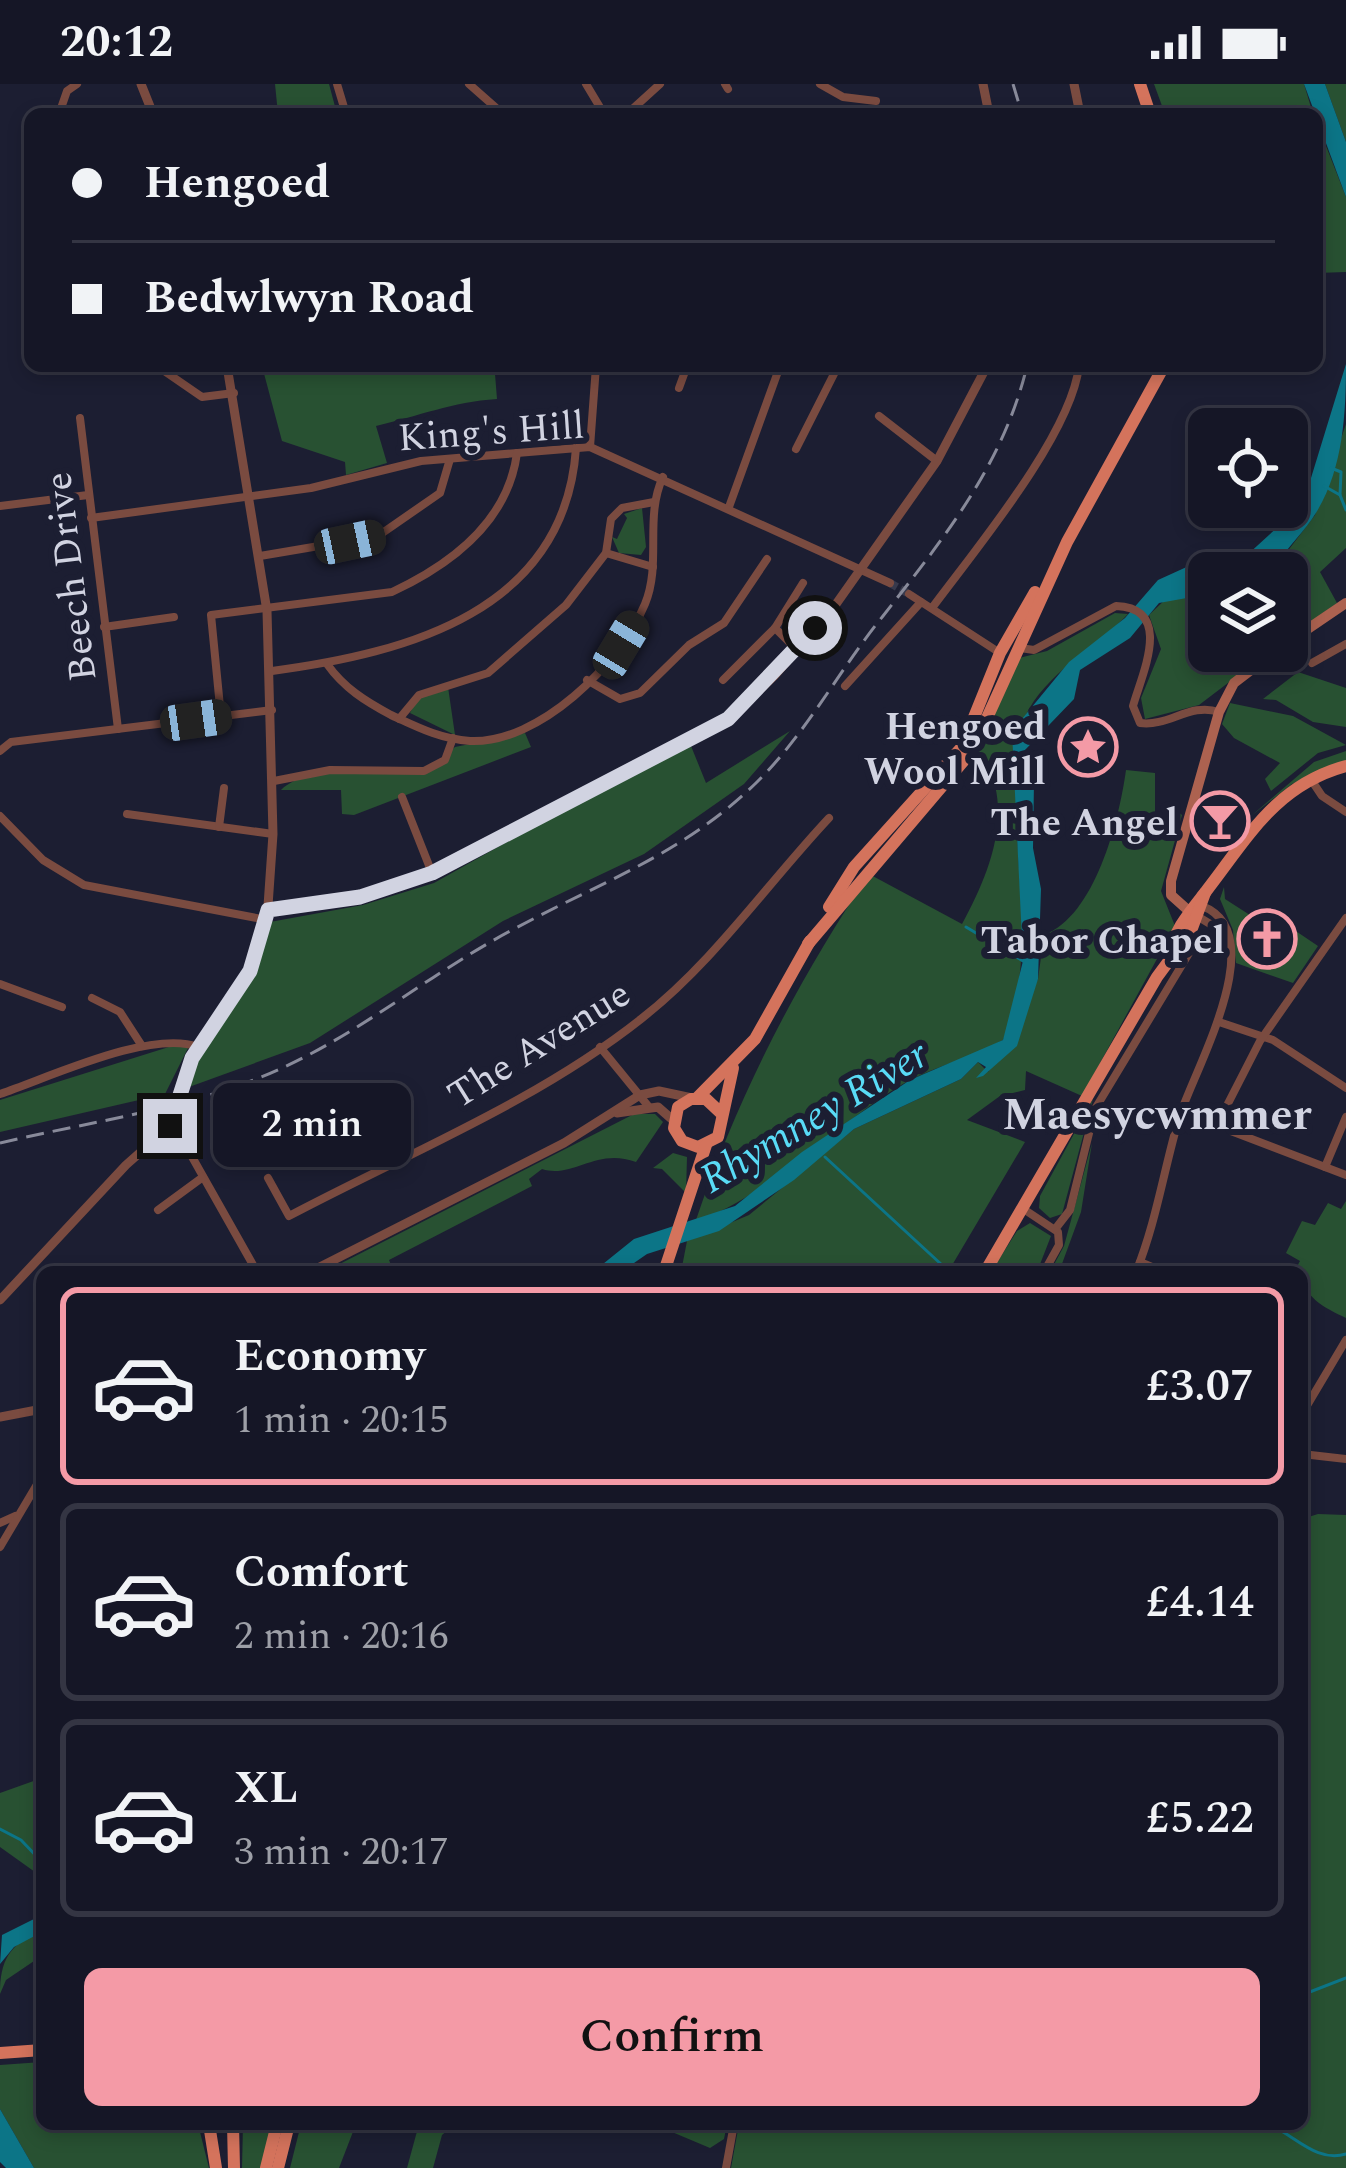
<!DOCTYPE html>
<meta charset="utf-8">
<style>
body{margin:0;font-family:Spectral,serif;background:#222332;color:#f1f3f6;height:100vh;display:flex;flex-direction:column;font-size:45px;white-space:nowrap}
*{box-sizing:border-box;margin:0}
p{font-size:39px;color:#9d9fa7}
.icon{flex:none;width:66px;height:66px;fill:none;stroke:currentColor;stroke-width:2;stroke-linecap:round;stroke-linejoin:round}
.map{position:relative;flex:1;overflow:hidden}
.sheet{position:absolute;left:36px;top:1182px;width:1272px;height:864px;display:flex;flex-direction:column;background:#151626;border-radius:18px;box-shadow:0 6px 18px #0003,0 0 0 3px #343543}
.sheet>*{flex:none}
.top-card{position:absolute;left:24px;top:24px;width:1299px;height:264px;border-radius:18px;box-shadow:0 6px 18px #0003,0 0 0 3px #343543;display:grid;align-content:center;height:264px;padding:0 48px;background:#151626}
.controls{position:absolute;left:1188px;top:324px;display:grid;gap:24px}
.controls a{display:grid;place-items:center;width:120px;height:120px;border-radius:18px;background:#151626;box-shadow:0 6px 18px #0003,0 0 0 3px #343543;font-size:60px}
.end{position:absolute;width:54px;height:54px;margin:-27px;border:15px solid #d1d3e1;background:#111;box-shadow:0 0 0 6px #111}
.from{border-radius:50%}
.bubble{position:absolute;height:84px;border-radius:18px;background:#151626;box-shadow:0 6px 18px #0003,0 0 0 3px #343543;font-size:39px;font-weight:600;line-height:84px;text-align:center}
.car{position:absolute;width:36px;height:72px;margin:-36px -18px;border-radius:15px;box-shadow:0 0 9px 3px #0007;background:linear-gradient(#222 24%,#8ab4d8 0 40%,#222 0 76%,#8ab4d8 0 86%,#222 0)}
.top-card b{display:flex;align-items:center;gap:42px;height:114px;font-size:45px}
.top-card b+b{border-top:3px solid #343543}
.top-card i{width:30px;height:30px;background:#f1f3f6}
ul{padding:21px 0 0;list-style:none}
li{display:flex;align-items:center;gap:36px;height:198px;margin:0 24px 18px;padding:0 24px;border:6px solid #343543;border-radius:18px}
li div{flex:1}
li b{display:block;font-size:45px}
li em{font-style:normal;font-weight:600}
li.current{border-color:#f49aa6}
li>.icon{width:108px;height:108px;stroke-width:1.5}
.action{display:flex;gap:24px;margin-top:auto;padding:24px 48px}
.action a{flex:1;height:138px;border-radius:18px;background:#f49aa6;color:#111;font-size:48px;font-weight:600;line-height:138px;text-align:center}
.status{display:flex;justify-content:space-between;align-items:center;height:84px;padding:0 60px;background:#151626;direction:ltr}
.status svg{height:33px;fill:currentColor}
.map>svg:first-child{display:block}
.green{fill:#285132}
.water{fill:#0c7587}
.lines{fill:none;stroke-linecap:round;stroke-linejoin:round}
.stream{stroke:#0c7587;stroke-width:3}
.minor-tunnel{stroke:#37394c;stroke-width:8;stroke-dasharray:8 4;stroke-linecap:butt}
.minor{stroke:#7a4b40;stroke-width:8}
.tertiary{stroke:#7a4b40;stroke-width:9}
.secondary{stroke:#ac6250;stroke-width:10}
.primary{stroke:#d4735c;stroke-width:12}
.rail{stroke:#888a9a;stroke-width:3;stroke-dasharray:18 9;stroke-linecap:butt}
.tertiary-bridge{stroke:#7a4b40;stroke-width:9}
.route{stroke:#d1d3e1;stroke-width:15}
.labels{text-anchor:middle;stroke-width:12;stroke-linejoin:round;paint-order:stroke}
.street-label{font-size:39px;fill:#d1d3e1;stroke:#1c1e32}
.poi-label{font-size:39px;font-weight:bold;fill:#d1d3e1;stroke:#1c1e32;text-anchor:end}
.water-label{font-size:42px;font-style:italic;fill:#59dbf6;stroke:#1c1e32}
.quarter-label{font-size:45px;font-weight:bold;fill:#d1d3e1;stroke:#1c1e32}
</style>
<div class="status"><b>20:12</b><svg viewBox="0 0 49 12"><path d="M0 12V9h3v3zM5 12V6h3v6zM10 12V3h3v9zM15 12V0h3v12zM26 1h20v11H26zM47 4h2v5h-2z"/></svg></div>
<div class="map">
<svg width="1346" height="2084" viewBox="0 0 1346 2084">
<rect width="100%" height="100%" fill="#1c1e32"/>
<g class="green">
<polygon points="275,0 329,0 337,30 278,30"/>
<polygon points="1154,0 1304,0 1313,30 1165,30"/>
<polygon points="1325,0 1346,0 1346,58"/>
<polygon points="1317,39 1346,113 1346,188 1317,189"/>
<path d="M262 282H510V288L495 290 497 315C452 318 419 332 376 342L387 379 346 391 345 378 282 357Z"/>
<polygon points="1346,340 1346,464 1320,488 1337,519 1287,555 1287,489 1271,489 1315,431"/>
<polygon points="642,424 646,463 641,471 619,469 612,453 617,455 627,434 624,430"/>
<polygon points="1209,510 1209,567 1270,567 1199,621 1145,635 1141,614 1161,565 1149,531 1167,514"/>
<path d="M1115 529 1128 530C1096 564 1045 589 1025 633 1006 672 1018 675 1017 711 1014 794 1037 877 1003 956 973 974 938 981 908 997 848 1030 753 1124 696 1136 738 1011 796 900 869 790L962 840C990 789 1019 718 977 665L1015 575 1047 567Z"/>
<polygon points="1298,588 1346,604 1346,643 1313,638 1276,616 1263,615"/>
<polygon points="448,603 455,651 410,629 417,615"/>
<polygon points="1230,619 1293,632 1346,661 1318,669 1271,707 1265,695 1280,679 1234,654 1222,640"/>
<path d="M790 647 744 700 644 770 503 837 310 959 189 1003C205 940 260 903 270 838L363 821 434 799 603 704 691 662 706 699Z"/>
<path d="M525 649 531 663 354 731 342 730 341 706H281C307 679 386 691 425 689L455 663Z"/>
<polygon points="1346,667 1346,676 1292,700 1251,732 1314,678"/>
<path d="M1126 686 1155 689V749L1175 725 1182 731 1161 807 1175 842 1082 1012 1026 987 1025 1006 1000 1012 967 1036 1025 1058 948 1188H681L687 1157 749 1131 854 1045 961 995 978 978 988 988 1038 895 1044 851C1095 832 1119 737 1126 686Z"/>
<polygon points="1224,803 1225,815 1267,842 1275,833 1318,862 1293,899 1236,879 1233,846 1220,815"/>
<polygon points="172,962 189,962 165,1010 0,1048 0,1016"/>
<polygon points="1093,1015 1062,1130 1050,1134 1039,1124 1040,1112"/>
<path d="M634 1030H655L663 1038 636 1078C596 1063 573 1095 542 1085L529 1095 532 1102 389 1176 394 1188H324Z"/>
<polygon points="1092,1059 1081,1128 1059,1188 1050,1188 1064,1162"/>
<polygon points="673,1069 687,1073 686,1109 662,1085 653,1084"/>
<path d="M1346 1117V1234C1325 1224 1302 1213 1302 1188H1294L1300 1177 1286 1169 1302 1137 1315 1141 1328 1119 1341 1125Z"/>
<polygon points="1030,1139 1051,1152 1037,1188 1004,1188 999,1181 991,1188 1017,1147"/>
<polygon points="1318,1430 1346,1431 1346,2084 731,2084 739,2040 1302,2040 1302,1435"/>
<polygon points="42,1694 42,1793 0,1763 0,1709"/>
<path d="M42 1848 34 1877 6 1896 0 1910C0 1877 9 1859 42 1848Z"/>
<polygon points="42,1978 42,2040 198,2040 209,2084 34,2084 0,2025 0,1981"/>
<polygon points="243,2040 273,2040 262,2084 242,2084"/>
<polygon points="301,2040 356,2040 339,2084 290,2084"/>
<polygon points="419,2040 455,2040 442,2051 433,2084 407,2084"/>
<polygon points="653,2040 727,2040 724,2055 710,2064"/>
</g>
<g class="water">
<polygon points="1304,0 1325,0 1346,58 1346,113"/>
<path d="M1346 280C1346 332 1343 390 1312 435 1299 454 1283 467 1273 488L1209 489V510L1159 519 1130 554 1080 586 1074 615 1025 666 1034 697 1033 764 1041 805 1038 895 1017 962 983 992 976 994 986 983 978 978 961 995 854 1045 794 1096 719 1147 647 1170 621 1188H593L634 1155 735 1122 802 1068 910 996 1003 956 1023 877 1012 647 1069 578 1125 534 1158 496 1191 481H1223L1246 472 1303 420Z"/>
<polygon points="42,1831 42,1848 14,1863 0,1880 2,1851"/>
<polygon points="0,2025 34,2084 6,2084 0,2078"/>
</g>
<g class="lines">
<g class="stream">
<polyline points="1331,384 1341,388 1340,411"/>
<polyline points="1324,402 1340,411 1346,426"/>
<polyline points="966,843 1023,877"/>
<polyline points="825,1073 942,1181"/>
<polyline points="0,1745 21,1756 42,1778"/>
<polyline points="1302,1911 1346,1894"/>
<path d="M1268 2040C1295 2051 1316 2079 1346 2070"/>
</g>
<polyline class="minor-tunnel" points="890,499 909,510"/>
<g class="minor">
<polyline points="337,0 346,30"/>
<polyline points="469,0 503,30"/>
<polyline points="586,0 604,30"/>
<polyline points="725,0 728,5"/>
<polyline points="820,0 843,13 876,17"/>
<polyline points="59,30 67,7 77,0"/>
<polyline points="627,30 660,0"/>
<polyline points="157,282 202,313 234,309"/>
<polyline points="679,304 687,282"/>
<polyline points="879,332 937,377"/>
<polyline points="80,334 118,645"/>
<polyline points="590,363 596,282"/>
<polyline points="796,365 838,282"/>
<polyline points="0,422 88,411"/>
<polyline points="729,423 780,282"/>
<polyline points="91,434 311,404 421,377 590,363 890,499"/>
<polyline points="606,469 653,483"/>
<polyline points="260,472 378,452 440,409 450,375"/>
<polyline points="909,510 1000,569"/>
<path d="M932 524C975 466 1071 351 1079 282"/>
<polyline points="104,543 174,533"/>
<polyline points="775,544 797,566"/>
<path d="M1020 564 1034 566 1116 522C1175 524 1141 592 1133 622L1140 639C1169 643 1190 618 1219 628"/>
<polyline points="1312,579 1346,560"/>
<path d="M327 580C344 604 365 617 391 631 417 643 440 655 470 657 539 660 620 580 645 520 662 479 644 433 663 393"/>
<path d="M272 587C408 569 565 527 576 364"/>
<polyline points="587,596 620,615 640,609 689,561 724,539 767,475"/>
<polyline points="723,596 775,544 803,499"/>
<polyline points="845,602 921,518"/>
<path d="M221 633 211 531 392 508C452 480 508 438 517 369"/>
<polyline points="399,635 419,611 488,589 566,521 606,469 611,435 622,424 654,418"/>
<polyline points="0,667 11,658 272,626"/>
<polyline points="274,697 330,686 424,687 445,676 453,654"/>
<polyline points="1312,697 1322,712 1346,728"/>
<polyline points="402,713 432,789"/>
<polyline points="127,730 273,750"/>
<polyline points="0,732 43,776 84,801 267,836"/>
<polyline points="219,743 224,704"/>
<polyline points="1197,832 1225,849"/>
<polyline points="0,900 62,923"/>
<polyline points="92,914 120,928 142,962"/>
<polyline points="1219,938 1273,956 1346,1004"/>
<polyline points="600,963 649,1023"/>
<path d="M0 1010C48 994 151 945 198 963"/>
<polyline points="1181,1028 1346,1091"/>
<polyline points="1217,1041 1260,957 1346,834"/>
<polyline points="170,1042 178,1048 257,1188"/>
<polyline points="1325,1083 1346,1033"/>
<path d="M268 1094 289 1132C406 1070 536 1018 641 935 713 879 767 800 829 734"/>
<polyline points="1022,1124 1058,1148 1059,1161 1044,1188"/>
<polyline points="158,1126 203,1093"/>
<polyline points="1056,1144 1070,1126 1095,1025 1197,856"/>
<polyline points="1140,1178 1164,1188"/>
<path d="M1136 1188C1156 1139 1164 1085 1179 1034 1193 988 1274 849 1202 822"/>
<polyline points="1302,1330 1346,1256"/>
<polyline points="1302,1370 1346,1375"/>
<polyline points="0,1439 15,1432"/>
<polyline points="0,1463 42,1392"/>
<polyline points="726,2084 734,2040"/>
</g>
<g class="tertiary">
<polyline points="141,0 153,30"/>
<polyline points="983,0 989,30"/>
<polyline points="1074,0 1080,30"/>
<polyline points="268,826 360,813 418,795 728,635 774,592 834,523 937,377 987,282"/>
<polyline points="192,974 250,887 267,836 273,750 267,527 227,282"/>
<polyline points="617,1029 658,1023 674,1037"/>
<polyline points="310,1188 564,1059 640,1011 659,1007 692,1014"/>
<polyline points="0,1216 126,1081 170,1042 179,1026"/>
<polyline points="0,1333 42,1325"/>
</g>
<g class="secondary">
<polyline points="1287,559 1346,519"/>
<polyline points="1190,828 1171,811 1171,797 1219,628 1234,599 1276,567"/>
</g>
<g class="primary">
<polyline points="1140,0 1150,30"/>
<polyline points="829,823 854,783 962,663 1000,569 1035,508"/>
<polyline points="808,860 972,667 1067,458 1164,282"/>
<path d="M1171 871C1171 848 1194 823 1207 806 1248 753 1276 701 1346 682"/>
<polyline points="698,1013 755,955 810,857"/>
<polyline points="722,1030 706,1015 691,1015 678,1023 674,1044 682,1057 698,1063 718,1053 733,984"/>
<polyline points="664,1188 706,1061"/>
<polyline points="985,1188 1157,893 1191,847 1205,809"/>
<polyline points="0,1969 42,1966"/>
<polyline points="209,2040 216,2084"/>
<polyline points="233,2040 234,2084"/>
<polyline points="266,2084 277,2040"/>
<polyline points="278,2084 289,2040"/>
</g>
<g class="rail">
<polyline points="1013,0 1022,30"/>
<path d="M0 1059C92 1037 196 1024 282 984 365 946 435 886 516 844 603 797 683 770 756 699 806 650 839 586 883 532 944 454 1003 381 1027 282"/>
</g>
<polyline class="tertiary-bridge" points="179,1026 192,974"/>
</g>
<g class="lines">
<polyline class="route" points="170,1042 192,974 250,887 268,826 360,813 432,789 728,635 815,544"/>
</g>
<defs>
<g id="sight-ring" transform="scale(3)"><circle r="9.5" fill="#1c1e32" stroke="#f49aa6" stroke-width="1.5"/><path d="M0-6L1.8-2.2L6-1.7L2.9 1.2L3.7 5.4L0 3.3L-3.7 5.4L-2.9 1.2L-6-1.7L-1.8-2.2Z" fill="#f49aa6"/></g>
<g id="bar-ring" transform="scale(3)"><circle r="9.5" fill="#1c1e32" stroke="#f49aa6" stroke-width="1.5"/><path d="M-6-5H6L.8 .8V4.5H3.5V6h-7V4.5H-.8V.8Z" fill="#f49aa6"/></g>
<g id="church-ring" transform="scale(3)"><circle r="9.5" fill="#1c1e32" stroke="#f49aa6" stroke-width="1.5"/><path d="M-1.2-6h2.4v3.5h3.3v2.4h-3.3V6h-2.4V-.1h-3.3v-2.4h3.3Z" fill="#f49aa6"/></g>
</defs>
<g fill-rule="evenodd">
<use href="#sight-ring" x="1088" y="663"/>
<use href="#bar-ring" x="1220" y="737"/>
<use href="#church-ring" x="1267" y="855"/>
</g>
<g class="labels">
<g class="street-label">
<text transform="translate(491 346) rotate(-4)" y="14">King's Hill</text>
<text transform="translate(69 493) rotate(-97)" y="14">Beech Drive</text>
<text transform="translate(538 959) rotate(-32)" y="14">The Avenue</text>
</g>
<g class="poi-label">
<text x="1046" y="655">Hengoed<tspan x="1046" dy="45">Wool Mill</tspan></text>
<text x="1178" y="751">The Angel</text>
<text x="1225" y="869">Tabor Chapel</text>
</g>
<g class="water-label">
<text transform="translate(813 1031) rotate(-31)" y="15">Rhymney River</text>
</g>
<g class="quarter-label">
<text x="1157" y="1045">Maesycwmmer</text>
</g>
</g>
</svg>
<div class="controls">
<a><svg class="icon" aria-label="locate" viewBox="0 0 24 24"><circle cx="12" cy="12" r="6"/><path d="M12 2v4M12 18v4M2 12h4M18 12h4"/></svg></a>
<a><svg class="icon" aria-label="layers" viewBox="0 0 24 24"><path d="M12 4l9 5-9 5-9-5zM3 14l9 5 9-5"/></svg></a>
</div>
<i class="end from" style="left:815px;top:544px"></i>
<i class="end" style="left:170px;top:1042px"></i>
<div class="bubble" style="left:213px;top:999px;width:198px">2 min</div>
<i class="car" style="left:350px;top:458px;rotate:78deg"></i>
<i class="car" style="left:621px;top:561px;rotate:31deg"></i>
<i class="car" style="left:196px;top:636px;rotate:82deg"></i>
<div class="top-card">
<b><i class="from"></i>Hengoed</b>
<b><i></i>Bedwlwyn Road</b>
</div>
<section class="sheet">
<ul>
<li class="current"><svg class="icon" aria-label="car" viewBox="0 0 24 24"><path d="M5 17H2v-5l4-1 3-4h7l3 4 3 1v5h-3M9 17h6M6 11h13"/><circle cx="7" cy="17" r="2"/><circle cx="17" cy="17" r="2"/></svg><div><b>Economy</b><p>1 min · 20:15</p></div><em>£3.07</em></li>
<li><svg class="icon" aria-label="car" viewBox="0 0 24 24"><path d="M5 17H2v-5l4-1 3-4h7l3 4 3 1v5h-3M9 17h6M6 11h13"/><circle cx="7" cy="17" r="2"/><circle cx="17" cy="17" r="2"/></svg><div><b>Comfort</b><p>2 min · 20:16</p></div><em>£4.14</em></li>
<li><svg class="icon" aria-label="car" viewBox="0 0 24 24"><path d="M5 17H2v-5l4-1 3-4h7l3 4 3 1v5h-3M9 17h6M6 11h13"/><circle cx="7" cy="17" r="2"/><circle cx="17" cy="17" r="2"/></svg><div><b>XL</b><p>3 min · 20:17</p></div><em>£5.22</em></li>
</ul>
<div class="action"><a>Confirm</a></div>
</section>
</div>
